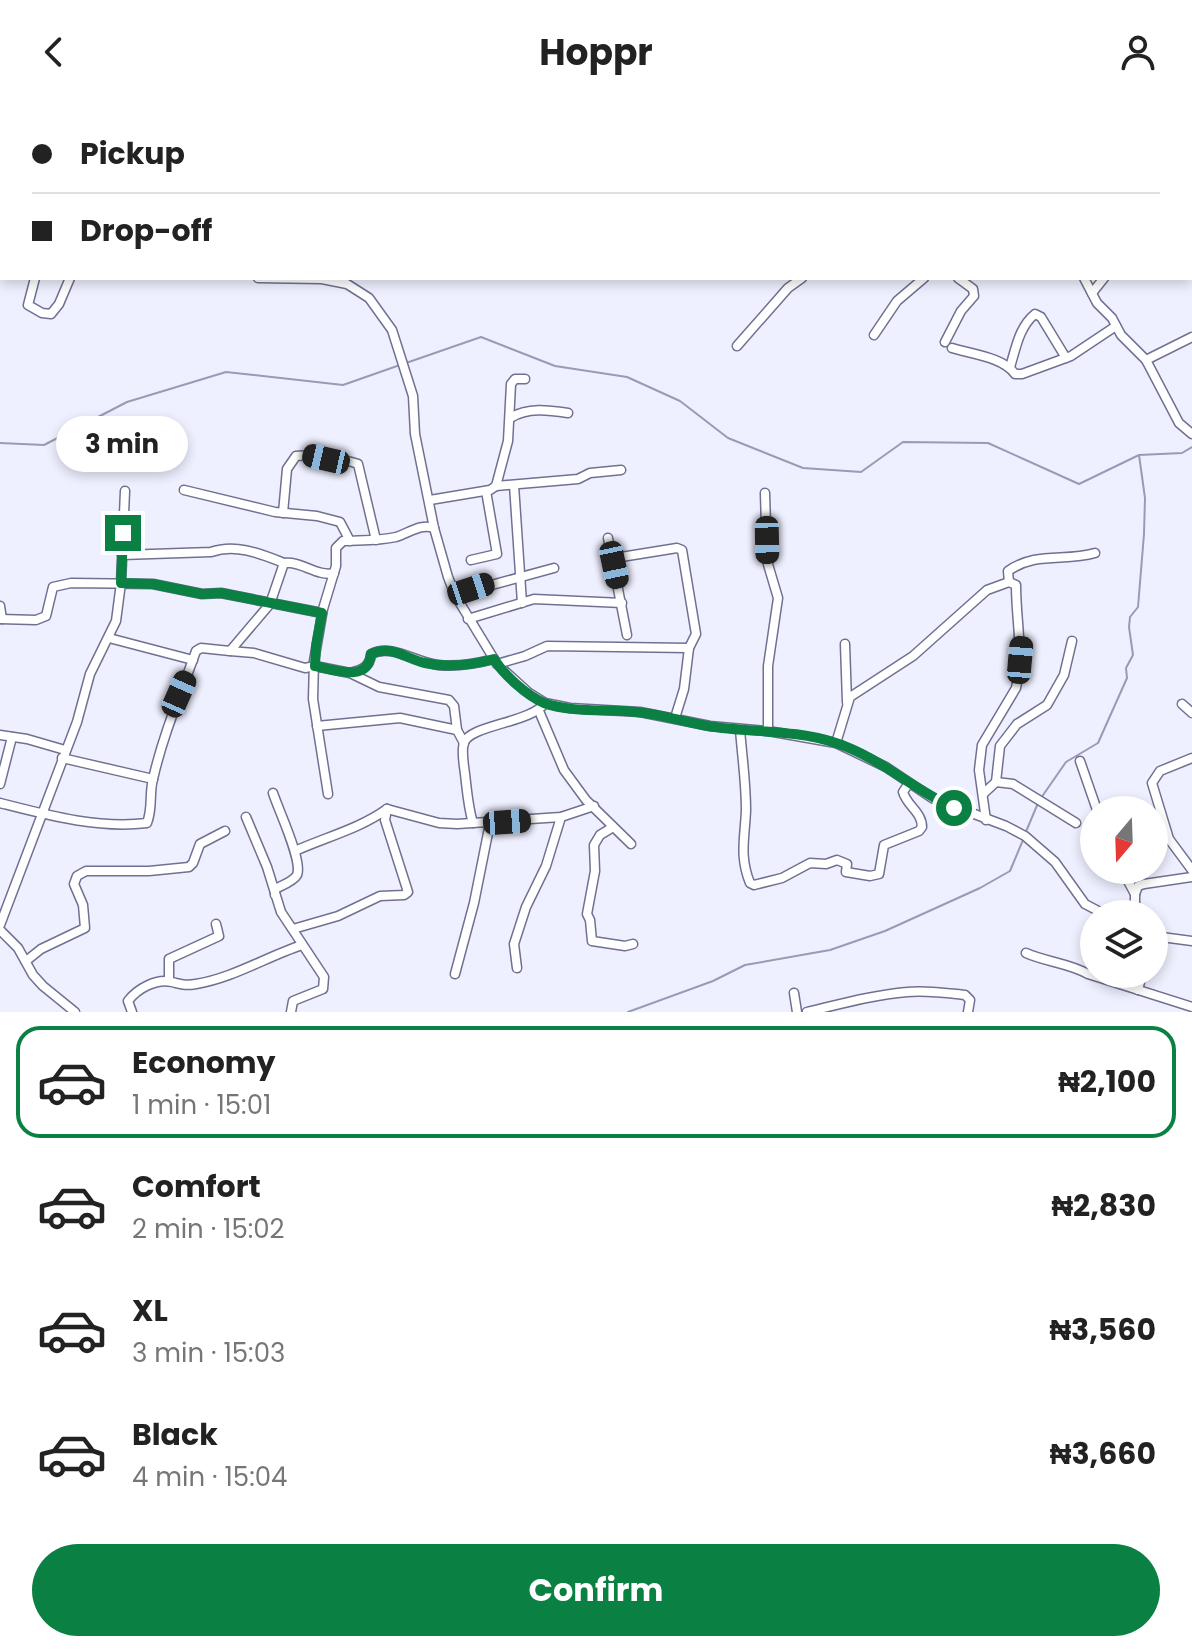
<!DOCTYPE html>
<meta charset="utf-8">
<style>
body{margin:0;font-family:Poppins,sans-serif;background:#f6f6f6;color:#222;height:100vh;display:flex;flex-direction:column;font-size:30px;white-space:nowrap}
*{box-sizing:border-box;margin:0}
p{font-size:26px;color:#767676}
.icon{flex:none;width:44px;height:44px;fill:none;stroke:currentColor;stroke-width:2;stroke-linecap:round;stroke-linejoin:round}
.map{position:relative;height:908px;overflow:hidden}
.details{display:flex;flex-direction:column;background:#fff;flex:1}
.details>*{flex:none}
.hud{position:absolute;left:0px;top:0px;width:1192px;height:176px;box-shadow:0 4px 12px #0003;display:grid;align-content:center;height:176px;padding:0 32px;background:#fff}
.needle{width:52px;rotate:199deg}
.fabs{position:absolute;left:1080px;top:692px;display:grid;gap:16px}
.fabs a{display:grid;place-items:center;width:88px;height:88px;border-radius:50%;background:#fff;box-shadow:0 4px 12px #0003;font-size:40px}
.end{position:absolute;width:36px;height:36px;margin:-18px;border:10px solid #0b8043;background:#fff;box-shadow:0 0 0 4px #fff}
.from{border-radius:50%}
.bubble{position:absolute;height:56px;border-radius:28px;background:#fff;box-shadow:0 4px 12px #0003;font-size:26px;font-weight:700;line-height:56px;text-align:center}
.car{position:absolute;width:24px;height:48px;margin:-24px -12px;border-radius:10px;box-shadow:0 0 6px 2px #0007;background:linear-gradient(#222 24%,#8ab4d8 0 40%,#222 0 76%,#8ab4d8 0 86%,#222 0)}
.hud b{display:flex;align-items:center;gap:28px;height:76px;font-size:30px}
.hud b+b{border-top:2px solid #e0e0e0}
.hud i{width:20px;height:20px;background:#222}
ul{padding:14px 0 0;list-style:none}
li{display:flex;align-items:center;gap:24px;height:112px;margin:0 16px 12px;padding:0 16px;border:4px solid transparent;border-radius:24px}
li div{flex:1}
li b{display:block;font-size:30px}
li em{font-style:normal;font-weight:700}
li.on{border-color:#0b8043}
li>.icon{width:72px;height:72px;stroke-width:1.5}
.button{display:flex;gap:16px;margin-top:auto;padding:16px 32px}
.button a{flex:1;height:92px;border-radius:48px;background:#0b8043;color:#fff;font-size:32px;font-weight:700;line-height:92px;text-align:center}
header{display:flex;justify-content:space-between;align-items:center;height:104px;padding:0 32px;background:#fff;font-size:36px;font-weight:700}
.map>svg:first-child{display:block}
.lines{fill:none;stroke-linecap:round;stroke-linejoin:round}
.stream{stroke:#999ab6;stroke-width:2}
.minor-casing{stroke:#707191;stroke-width:11}
.minor{stroke:#fff;stroke-width:8}
.route{stroke:#0b8043;stroke-width:10}
</style>
<header><svg class="icon" aria-label="back" viewBox="0 0 24 24"><path d="M15 5l-7 7 7 7"/></svg>Hoppr<svg class="icon" aria-label="person" viewBox="0 0 24 24"><circle cx="12" cy="8" r="4"/><path d="M4 21q1-7 8-7t8 7"/></svg></header>
<div class="map">
<svg width="1192" height="908" viewBox="0 0 1192 908">
<rect width="100%" height="100%" fill="#eff0ff"/>
<g class="lines">
<g class="stream">
<polyline points="1190,43 1192,43"/>
<polyline points="406,259 481,233 555,262 627,273 680,297 728,334 803,364 861,368 903,338 988,339 1079,380 1139,351 1182,349 1192,343"/>
<polyline points="0,339 44,341 127,298 226,268 343,281 400,261"/>
<polyline points="1041,694 1066,658 1098,639 1127,574 1126,564 1133,551 1129,523 1130,513 1138,503 1144,430 1145,394 1139,351"/>
<polyline points="1025,730 1038,699"/>
<polyline points="628,908 713,877 745,861 830,846 885,827 980,784 1010,767 1023,736"/>
</g>
<g class="minor-casing">
<g id="minor">
<polyline points="206,0 207,2"/>
<polyline points="343,0 345,2"/>
<polyline points="922,0 923,2"/>
<polyline points="1074,0 1082,2"/>
<polyline points="7,2 8,0"/>
<polyline points="69,2 70,0"/>
<polyline points="169,2 169,0"/>
<polyline points="500,2 501,0"/>
<polyline points="718,2 724,0"/>
<polyline points="1101,2 1102,2"/>
<polyline points="0,25 2,20"/>
<polyline points="0,102 2,103"/>
<polyline points="1190,110 1192,109"/>
<polyline points="35,174 28,201 42,209 51,210 59,200 70,174"/>
<polyline points="258,174 322,175 347,180 369,194 392,226 413,292 415,330 434,424 448,473 455,491 497,560 529,589 545,599 570,604 640,608 710,622 768,627 836,639 886,663 932,694 1006,722 1025,732 1055,758 1085,800 1104,810"/>
<polyline points="1084,174 1097,199 1112,214 1121,231 1146,256 1179,319 1192,330"/>
<polyline points="1092,189 1104,174"/>
<polyline points="874,231 897,197 924,174"/>
<polyline points="945,238 961,207 974,192 973,185 958,174"/>
<polyline points="737,242 788,184 802,174"/>
<path d="M952 244C971 250 1003 253 1015 270H1022L1071 252 1116 222"/>
<polyline points="1146,256 1192,233"/>
<path d="M1010 263C1016 244 1019 223 1035 210L1041 213 1066 254"/>
<path d="M510 314C528 303 548 306 568 309"/>
<polyline points="514,381 522,499"/>
<polyline points="496,382 578,375 590,369 621,366"/>
<polyline points="184,386 275,408 317,412 340,418 350,437"/>
<polyline points="765,389 767,457 778,494 768,562 768,627"/>
<polyline points="430,396 490,386 496,382 508,337 511,280 515,275 525,275"/>
<path d="M283 409 287 365 296 352C309 350 345 355 358 360L376 436"/>
<polyline points="608,434 627,531"/>
<path d="M122 451 211 448C236 439 261 450 284 459"/>
<polyline points="471,456 497,450 486,387"/>
<polyline points="614,457 615,454 677,444 682,446 696,530 689,544 684,585 675,614"/>
<path d="M1009 478 1008 467C1037 447 1064 458 1095 449"/>
<polyline points="455,491 554,464"/>
<polyline points="0,502 2,515"/>
<polyline points="0,515 36,516 46,512 53,483 71,479 153,480 202,490 221,489 322,509"/>
<polyline points="468,515 534,495 622,499"/>
<polyline points="109,534 193,556"/>
<polyline points="845,540 847,598"/>
<polyline points="230,547 254,549 305,564 315,562 350,569 379,583 449,596 454,602 457,626 464,639"/>
<polyline points="497,560 525,552 547,542 689,544"/>
<path d="M350 569C362 566 370 563 371 550 392 539 416 559 438 561 456 563 475 560 494 555"/>
<polyline points="1182,600 1192,609"/>
<polyline points="539,607 564,666 586,696 631,740"/>
<polyline points="317,622 400,614 457,626"/>
<path d="M740 625C742 652 746 678 746 706 745 733 739 752 750 779L754 781 782 774 810 759 826 760 837 756 847 760 846 768 870 772 879 770 884 741 919 727 922 723C922 708 907 702 903 688L909 679"/>
<polyline points="0,631 27,635 65,646"/>
<path d="M836 639 850 593 913 552 987 486 1009 478 1016 481C1016 518 1024 546 1016 584L982 641 979 666 986 716"/>
<polyline points="62,654 153,675"/>
<polyline points="1192,654 1160,667 1152,679 1169,735 1192,766"/>
<polyline points="1080,657 1097,706"/>
<polyline points="996,678 1000,642 1017,620 1047,601 1064,571 1072,537"/>
<polyline points="0,680 12,633"/>
<path d="M273 689C278 705 303 757 297 771 294 777 281 782 275 785V791"/>
<path d="M328 690 313 595 314 557 323 505 336 462V444L343 437C361 436 378 437 396 433 409 429 421 419 434 424"/>
<polyline points="983,690 996,678 1013,680 1076,719"/>
<path d="M0 699C47 711 98 725 147 719 153 704 149 689 153 675 163 631 181 589 196 547L201 544 230 547 270 500 284 459C302 457 317 473 334 469"/>
<polyline points="387,705 439,719 457,720 561,713 594,702"/>
<polyline points="246,713 267,763 281,808 324,873 323,885 293,897 291,908"/>
<path d="M473 719C468 703 467 686 465 670 464 661 461 647 464 639 469 621 531 619 545 599"/>
<polyline points="613,723 600,731 594,741 595,767 587,810 590,816 592,837 625,842 633,840"/>
<polyline points="1154,731 1163,731 1169,735"/>
<path d="M295 747C326 733 359 725 387 705"/>
<polyline points="1122,766 1135,790 1135,810"/>
<polyline points="1135,790 1138,782 1144,780 1192,773"/>
<polyline points="0,821 77,618 90,570 116,517 121,479 125,387"/>
<polyline points="293,825 338,812 380,792 404,791 408,788 385,716 387,705"/>
<polyline points="0,826 18,844 33,871 43,882 75,908"/>
<polyline points="1154,832 1192,837"/>
<path d="M1026 849C1046 858 1069 859 1088 870L1192 903"/>
<polyline points="26,857 41,845 85,824 83,801 74,780 77,772 86,767 149,767 189,763 193,759 200,740 225,727"/>
<polyline points="517,864 514,840 526,803 546,762 561,713"/>
<polyline points="455,870 474,799 490,719"/>
<polyline points="169,877 169,855 219,832 216,820"/>
<polyline points="1138,886 1142,870"/>
<polyline points="794,889 797,908"/>
<path d="M132 908 128 897C137 885 156 874 172 878 181 880 185 882 196 880 233 874 266 853 302 841"/>
<path d="M807 908C841 900 873 891 907 888 925 886 947 889 965 891L970 896 968 908"/>
</g>
</g>
<use href="#minor" class="minor"/>
</g>
<g class="lines">
<path class="route" d="M123 429 121 479 153 480 202 490 221 489 322 509 316 542 315 562C335 566 368 579 371 550 391 540 406 555 425 559 448 564 472 561 494 555 504 571 526 591 544 599 572 609 607 605 636 608 660 610 684 618 708 622 750 629 794 625 836 639 879 653 913 685 954 704"/>
</g>
</svg>
<div class="fabs">
<a><svg class="needle" viewBox="-14 -14 28 28"><path d="M0-13l5 13h-10z" fill="#e53935"/><path d="M0 13l5-13h-10z" fill="#767676"/></svg></a>
<a><svg class="icon" aria-label="layers" viewBox="0 0 24 24"><path d="M12 4l9 5-9 5-9-5zM3 14l9 5 9-5"/></svg></a>
</div>
<i class="end from" style="left:954px;top:704px"></i>
<i class="end" style="left:123px;top:429px"></i>
<div class="bubble" style="left:56px;top:312px;width:132px">3 min</div>
<i class="car" style="left:326px;top:355px;rotate:283deg"></i>
<i class="car" style="left:767px;top:436px;rotate:179deg"></i>
<i class="car" style="left:614px;top:461px;rotate:168deg"></i>
<i class="car" style="left:471px;top:485px;rotate:72deg"></i>
<i class="car" style="left:1020px;top:556px;rotate:5deg"></i>
<i class="car" style="left:179px;top:590px;rotate:24deg"></i>
<i class="car" style="left:507px;top:718px;rotate:86deg"></i>
<div class="hud">
<b><i class="from"></i>Pickup</b>
<b><i></i>Drop-off</b>
</div>
</div>
<section class="details">
<ul>
<li class="on"><svg class="icon" aria-label="car" viewBox="0 0 24 24"><path d="M5 17H2v-5l4-1 3-4h7l3 4 3 1v5h-3M9 17h6M6 11h13"/><circle cx="7" cy="17" r="2"/><circle cx="17" cy="17" r="2"/></svg><div><b>Economy</b><p>1 min · 15:01</p></div><em>₦2,100</em></li>
<li><svg class="icon" aria-label="car" viewBox="0 0 24 24"><path d="M5 17H2v-5l4-1 3-4h7l3 4 3 1v5h-3M9 17h6M6 11h13"/><circle cx="7" cy="17" r="2"/><circle cx="17" cy="17" r="2"/></svg><div><b>Comfort</b><p>2 min · 15:02</p></div><em>₦2,830</em></li>
<li><svg class="icon" aria-label="car" viewBox="0 0 24 24"><path d="M5 17H2v-5l4-1 3-4h7l3 4 3 1v5h-3M9 17h6M6 11h13"/><circle cx="7" cy="17" r="2"/><circle cx="17" cy="17" r="2"/></svg><div><b>XL</b><p>3 min · 15:03</p></div><em>₦3,560</em></li>
<li><svg class="icon" aria-label="car" viewBox="0 0 24 24"><path d="M5 17H2v-5l4-1 3-4h7l3 4 3 1v5h-3M9 17h6M6 11h13"/><circle cx="7" cy="17" r="2"/><circle cx="17" cy="17" r="2"/></svg><div><b>Black</b><p>4 min · 15:04</p></div><em>₦3,660</em></li>
</ul>
<div class="button"><a>Confirm</a></div>
</section>
